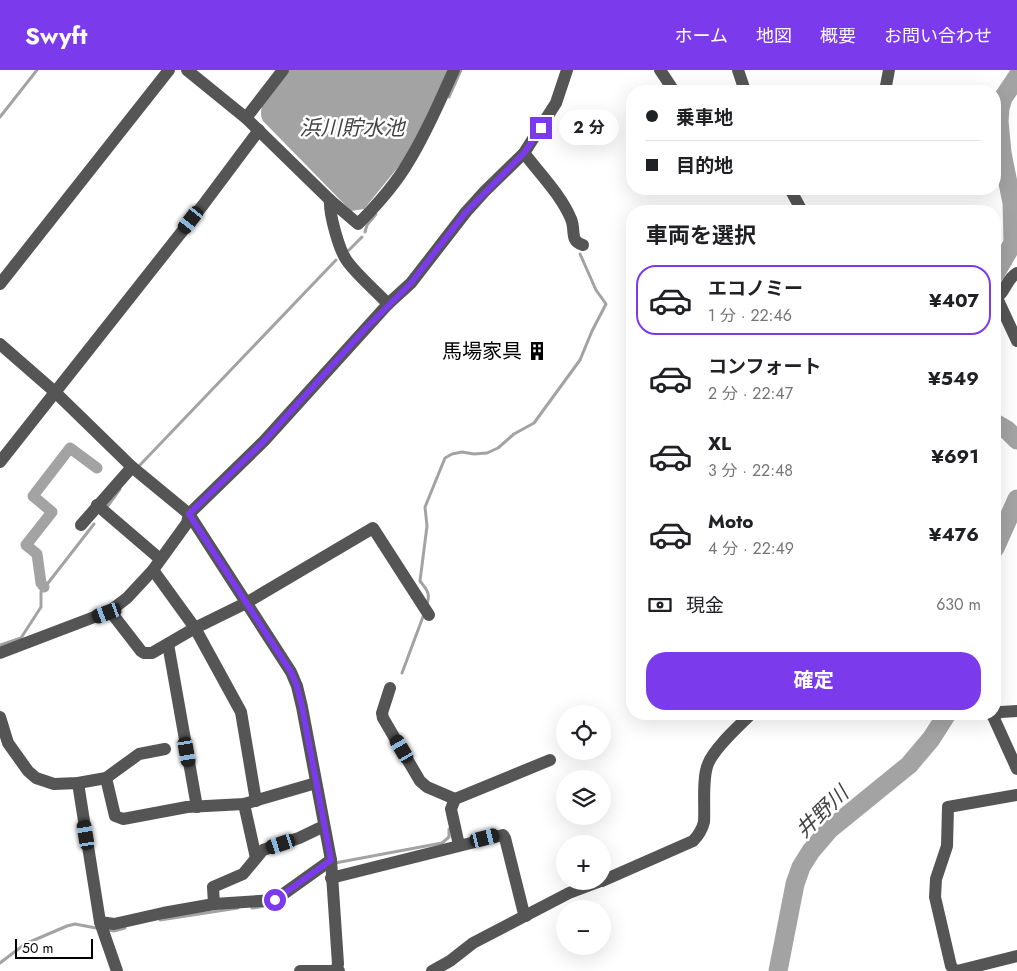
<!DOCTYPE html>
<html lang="ja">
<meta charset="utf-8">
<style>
body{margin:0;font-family:Jost,"Noto Sans JP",sans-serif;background:#f2f2f2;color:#202124;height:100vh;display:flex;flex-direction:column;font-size:19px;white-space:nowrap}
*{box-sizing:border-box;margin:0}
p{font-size:16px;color:#757577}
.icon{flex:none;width:28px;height:28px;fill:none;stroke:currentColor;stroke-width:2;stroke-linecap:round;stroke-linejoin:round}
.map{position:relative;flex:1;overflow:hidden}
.side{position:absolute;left:626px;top:135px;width:375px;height:515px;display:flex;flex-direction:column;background:#fff;border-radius:20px;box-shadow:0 5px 20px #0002}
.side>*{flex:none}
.banner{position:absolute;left:626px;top:15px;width:375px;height:110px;border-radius:20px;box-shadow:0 5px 20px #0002;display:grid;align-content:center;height:110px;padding:0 20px;background:#fff}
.controls{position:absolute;left:556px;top:635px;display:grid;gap:10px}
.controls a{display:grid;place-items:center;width:55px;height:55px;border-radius:50%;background:#fff;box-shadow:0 5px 20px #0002;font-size:25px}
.scale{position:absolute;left:15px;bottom:12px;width:78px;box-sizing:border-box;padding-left:5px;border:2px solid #000;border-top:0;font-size:14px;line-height:18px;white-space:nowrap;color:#000;-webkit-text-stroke:4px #fff;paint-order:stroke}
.end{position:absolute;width:22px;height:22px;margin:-11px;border:6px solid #7c3aed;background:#fff;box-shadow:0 0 0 2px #fff}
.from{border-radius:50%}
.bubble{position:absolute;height:35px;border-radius:18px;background:#fff;box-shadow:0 5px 20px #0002;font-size:16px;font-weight:700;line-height:35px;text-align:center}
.car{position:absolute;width:15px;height:30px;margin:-15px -8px;border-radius:6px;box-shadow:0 0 4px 1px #0007;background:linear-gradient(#222 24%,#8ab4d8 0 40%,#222 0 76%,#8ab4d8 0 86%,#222 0)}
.banner b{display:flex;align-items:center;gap:18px;height:48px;font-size:19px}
.banner b+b{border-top:1px solid #e0e0e0}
.banner i{width:12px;height:12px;background:#202124}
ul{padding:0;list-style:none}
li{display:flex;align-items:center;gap:15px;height:70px;margin:0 10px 8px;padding:0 10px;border:2px solid transparent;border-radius:20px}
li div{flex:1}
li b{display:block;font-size:19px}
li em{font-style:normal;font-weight:700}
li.active{border-color:#7c3aed}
li>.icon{width:45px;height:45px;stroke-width:1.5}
h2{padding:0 20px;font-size:22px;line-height:60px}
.pay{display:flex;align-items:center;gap:12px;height:55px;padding:0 20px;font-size:19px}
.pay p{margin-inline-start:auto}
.cta{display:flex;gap:10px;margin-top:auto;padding:10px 20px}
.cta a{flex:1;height:58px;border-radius:20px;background:#7c3aed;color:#fff;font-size:20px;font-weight:700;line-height:58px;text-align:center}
header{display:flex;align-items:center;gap:30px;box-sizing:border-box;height:70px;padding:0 25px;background:#7c3aed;color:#fff}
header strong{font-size:24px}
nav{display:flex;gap:28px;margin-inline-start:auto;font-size:18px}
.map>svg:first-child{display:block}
.water{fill:#a3a3a3}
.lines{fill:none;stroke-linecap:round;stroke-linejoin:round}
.stream{stroke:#a3a3a3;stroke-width:3}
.canal{stroke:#a3a3a3;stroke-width:11}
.river{stroke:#a3a3a3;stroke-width:19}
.minor{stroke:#555;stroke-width:12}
.route{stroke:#7c3aed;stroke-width:6}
.labels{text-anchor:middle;stroke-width:5;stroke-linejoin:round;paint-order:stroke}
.poi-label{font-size:20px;fill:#000;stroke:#fff;text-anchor:end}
.water-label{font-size:21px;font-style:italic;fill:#444;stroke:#fff}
</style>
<header>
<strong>Swyft</strong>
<nav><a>ホーム</a><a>地図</a><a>概要</a><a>お問い合わせ</a></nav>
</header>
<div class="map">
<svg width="1017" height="901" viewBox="0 0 1017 901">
<rect width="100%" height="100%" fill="#fff"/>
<path class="water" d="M289 0H448L414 72 403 91 364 139 351 141 263 51C254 33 279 13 289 0Z"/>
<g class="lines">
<g class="stream">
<polyline points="449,27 461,0"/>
<polyline points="0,47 37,0"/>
<polyline points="365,162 367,155 376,144"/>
<polyline points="349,180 362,167"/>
<polyline points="140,395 336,190"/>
<polyline points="107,437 120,419"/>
<path d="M427 534C431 523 426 519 420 511L427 456 425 437 445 388 452 384 462 382 474 384 487 383 498 378 514 364 534 353 580 290 592 261 606 234 596 220 580 184"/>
<polyline points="0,575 21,568 41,537 41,522 94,454"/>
<polyline points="402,603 424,544"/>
<polyline points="335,793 442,773 449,767 449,759"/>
<polyline points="252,838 265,836"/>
<polyline points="160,850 238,838"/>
<polyline points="108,860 114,861 125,858"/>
<polyline points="0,893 25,874 67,856 75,854 96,858"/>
</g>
<polyline class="canal" points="44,517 41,513 37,484 26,475 52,442 33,426 70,378 97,398"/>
<g class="river">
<polyline points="995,204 1013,173 1012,133 1002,83 999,51 1000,38 1003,28 1017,7"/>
<polyline points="995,353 1007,360 1017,370"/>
<polyline points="995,478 1017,429"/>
<polyline points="778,901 795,814 801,797 811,781 829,760 909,695 931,669 947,644"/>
</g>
<g class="minor">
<path d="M187 0 246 48 330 130 358 154C375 137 397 112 409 91 427 62 440 30 454 0"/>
<polyline points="660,0 674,21"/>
<polyline points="738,0 745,21"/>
<polyline points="885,21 889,0"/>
<polyline points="246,48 283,0"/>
<path d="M524 83C540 104 561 125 571 149 576 160 569 171 583 175"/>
<polyline points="790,119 802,141"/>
<path d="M330 130C329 144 339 180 347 191 358 206 375 220 388 234"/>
<polyline points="0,214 169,0"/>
<path d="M995 228C1005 224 1006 209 1017 203"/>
<polyline points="997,228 1017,271"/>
<polyline points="0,274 55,322 132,397 189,444 291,602 297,616 302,637 331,790 338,894 336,901"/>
<polyline points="0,392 203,135 259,60"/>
<polyline points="97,435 160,489"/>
<polyline points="81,455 132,397"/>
<polyline points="153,500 195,558 241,642 256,731"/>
<polyline points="110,541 141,581 144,583 152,583 195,558 246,533 373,458 429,545"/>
<polyline points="168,574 197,737"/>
<polyline points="0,583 110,541 127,528 153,500 187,453 189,444 264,371 388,234 411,213 466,142 485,121 524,83 556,33 567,0"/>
<polyline points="390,618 382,643 383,648 420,711 427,717 455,729"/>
<polyline points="992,644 1017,699"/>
<polyline points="992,645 1001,642 1017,641"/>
<polyline points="0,647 8,673 28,701 36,708 54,714 78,713 106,708 139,684 165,679"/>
<polyline points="106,708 115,746 123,749 187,737 244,734 316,713"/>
<polyline points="78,713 100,852 117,901"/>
<polyline points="244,734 256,788"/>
<polyline points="459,775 451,739 455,729 550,690"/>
<polyline points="331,808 503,765 505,768 523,840 526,846"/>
<path d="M602 811 693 771C699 765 702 760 704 752 705 736 702 708 708 694 714 678 739 656 751 644"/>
<polyline points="214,834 213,817 243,804 263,780 299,768 324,756"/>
<polyline points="100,852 114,854 163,843 214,834 275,830 331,790"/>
<polyline points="300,901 339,901"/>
<polyline points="432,901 450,891 473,873 569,823 601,811"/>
<polyline points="955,901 951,896 935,827 936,809 947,776 948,737 1017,725"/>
<polyline points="957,901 1017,886"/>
</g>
</g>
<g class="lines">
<polyline class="route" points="275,830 331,790 302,637 297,616 291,602 189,444 264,371 366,258 411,213 466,142 524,83 541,58"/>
</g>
<defs>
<g id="building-bare" transform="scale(1.5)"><path d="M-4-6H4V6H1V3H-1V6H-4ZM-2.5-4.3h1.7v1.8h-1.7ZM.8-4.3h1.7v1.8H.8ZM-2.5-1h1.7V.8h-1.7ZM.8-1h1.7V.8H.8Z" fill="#000" stroke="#fff" stroke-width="2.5" paint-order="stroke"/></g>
</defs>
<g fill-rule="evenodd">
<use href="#building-bare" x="537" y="281"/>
</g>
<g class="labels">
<g class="poi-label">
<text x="522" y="288">馬場家具</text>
</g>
<g class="water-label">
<text x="352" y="65">浜川貯水池</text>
<text transform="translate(822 742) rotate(-44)" y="7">井野川</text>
</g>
</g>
</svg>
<div class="controls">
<a><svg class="icon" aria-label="locate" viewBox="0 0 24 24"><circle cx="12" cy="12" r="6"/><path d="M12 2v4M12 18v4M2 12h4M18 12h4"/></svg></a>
<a><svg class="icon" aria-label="layers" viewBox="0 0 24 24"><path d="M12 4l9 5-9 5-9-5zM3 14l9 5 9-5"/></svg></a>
<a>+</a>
<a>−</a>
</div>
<div class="scale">50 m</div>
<i class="end from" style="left:275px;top:830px"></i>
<i class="end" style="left:541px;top:58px"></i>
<div class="bubble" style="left:559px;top:40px;width:60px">2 分</div>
<i class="car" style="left:191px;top:150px;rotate:218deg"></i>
<i class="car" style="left:107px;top:543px;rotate:250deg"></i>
<i class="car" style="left:402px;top:679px;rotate:330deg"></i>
<i class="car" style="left:187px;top:682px;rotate:170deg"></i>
<i class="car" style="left:86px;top:765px;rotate:351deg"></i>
<i class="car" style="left:485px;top:768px;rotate:76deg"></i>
<i class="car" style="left:281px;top:774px;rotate:252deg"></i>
<div class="banner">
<b><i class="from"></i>乗車地</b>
<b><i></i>目的地</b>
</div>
<section class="side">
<h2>車両を選択</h2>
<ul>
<li class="active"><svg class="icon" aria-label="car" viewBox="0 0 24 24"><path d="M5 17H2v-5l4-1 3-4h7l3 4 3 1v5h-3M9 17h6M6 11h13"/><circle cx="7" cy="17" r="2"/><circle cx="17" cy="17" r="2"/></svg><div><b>エコノミー</b><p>1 分 · 22:46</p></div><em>¥407</em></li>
<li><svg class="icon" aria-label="car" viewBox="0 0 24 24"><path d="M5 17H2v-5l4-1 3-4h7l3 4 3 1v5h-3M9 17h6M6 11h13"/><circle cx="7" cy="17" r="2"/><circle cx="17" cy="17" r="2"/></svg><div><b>コンフォート</b><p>2 分 · 22:47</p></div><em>¥549</em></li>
<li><svg class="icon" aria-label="car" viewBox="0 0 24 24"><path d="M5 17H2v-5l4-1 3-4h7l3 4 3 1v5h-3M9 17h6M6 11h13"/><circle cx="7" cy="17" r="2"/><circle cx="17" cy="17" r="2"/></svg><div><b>XL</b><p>3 分 · 22:48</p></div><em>¥691</em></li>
<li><svg class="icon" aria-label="car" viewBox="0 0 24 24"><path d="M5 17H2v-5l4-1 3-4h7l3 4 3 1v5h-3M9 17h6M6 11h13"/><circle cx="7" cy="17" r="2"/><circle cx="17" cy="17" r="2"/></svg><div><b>Moto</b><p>4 分 · 22:49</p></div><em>¥476</em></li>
</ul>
<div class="pay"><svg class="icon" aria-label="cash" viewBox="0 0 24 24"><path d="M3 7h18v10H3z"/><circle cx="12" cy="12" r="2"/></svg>現金<p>630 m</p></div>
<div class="cta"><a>確定</a></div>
</section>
</div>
